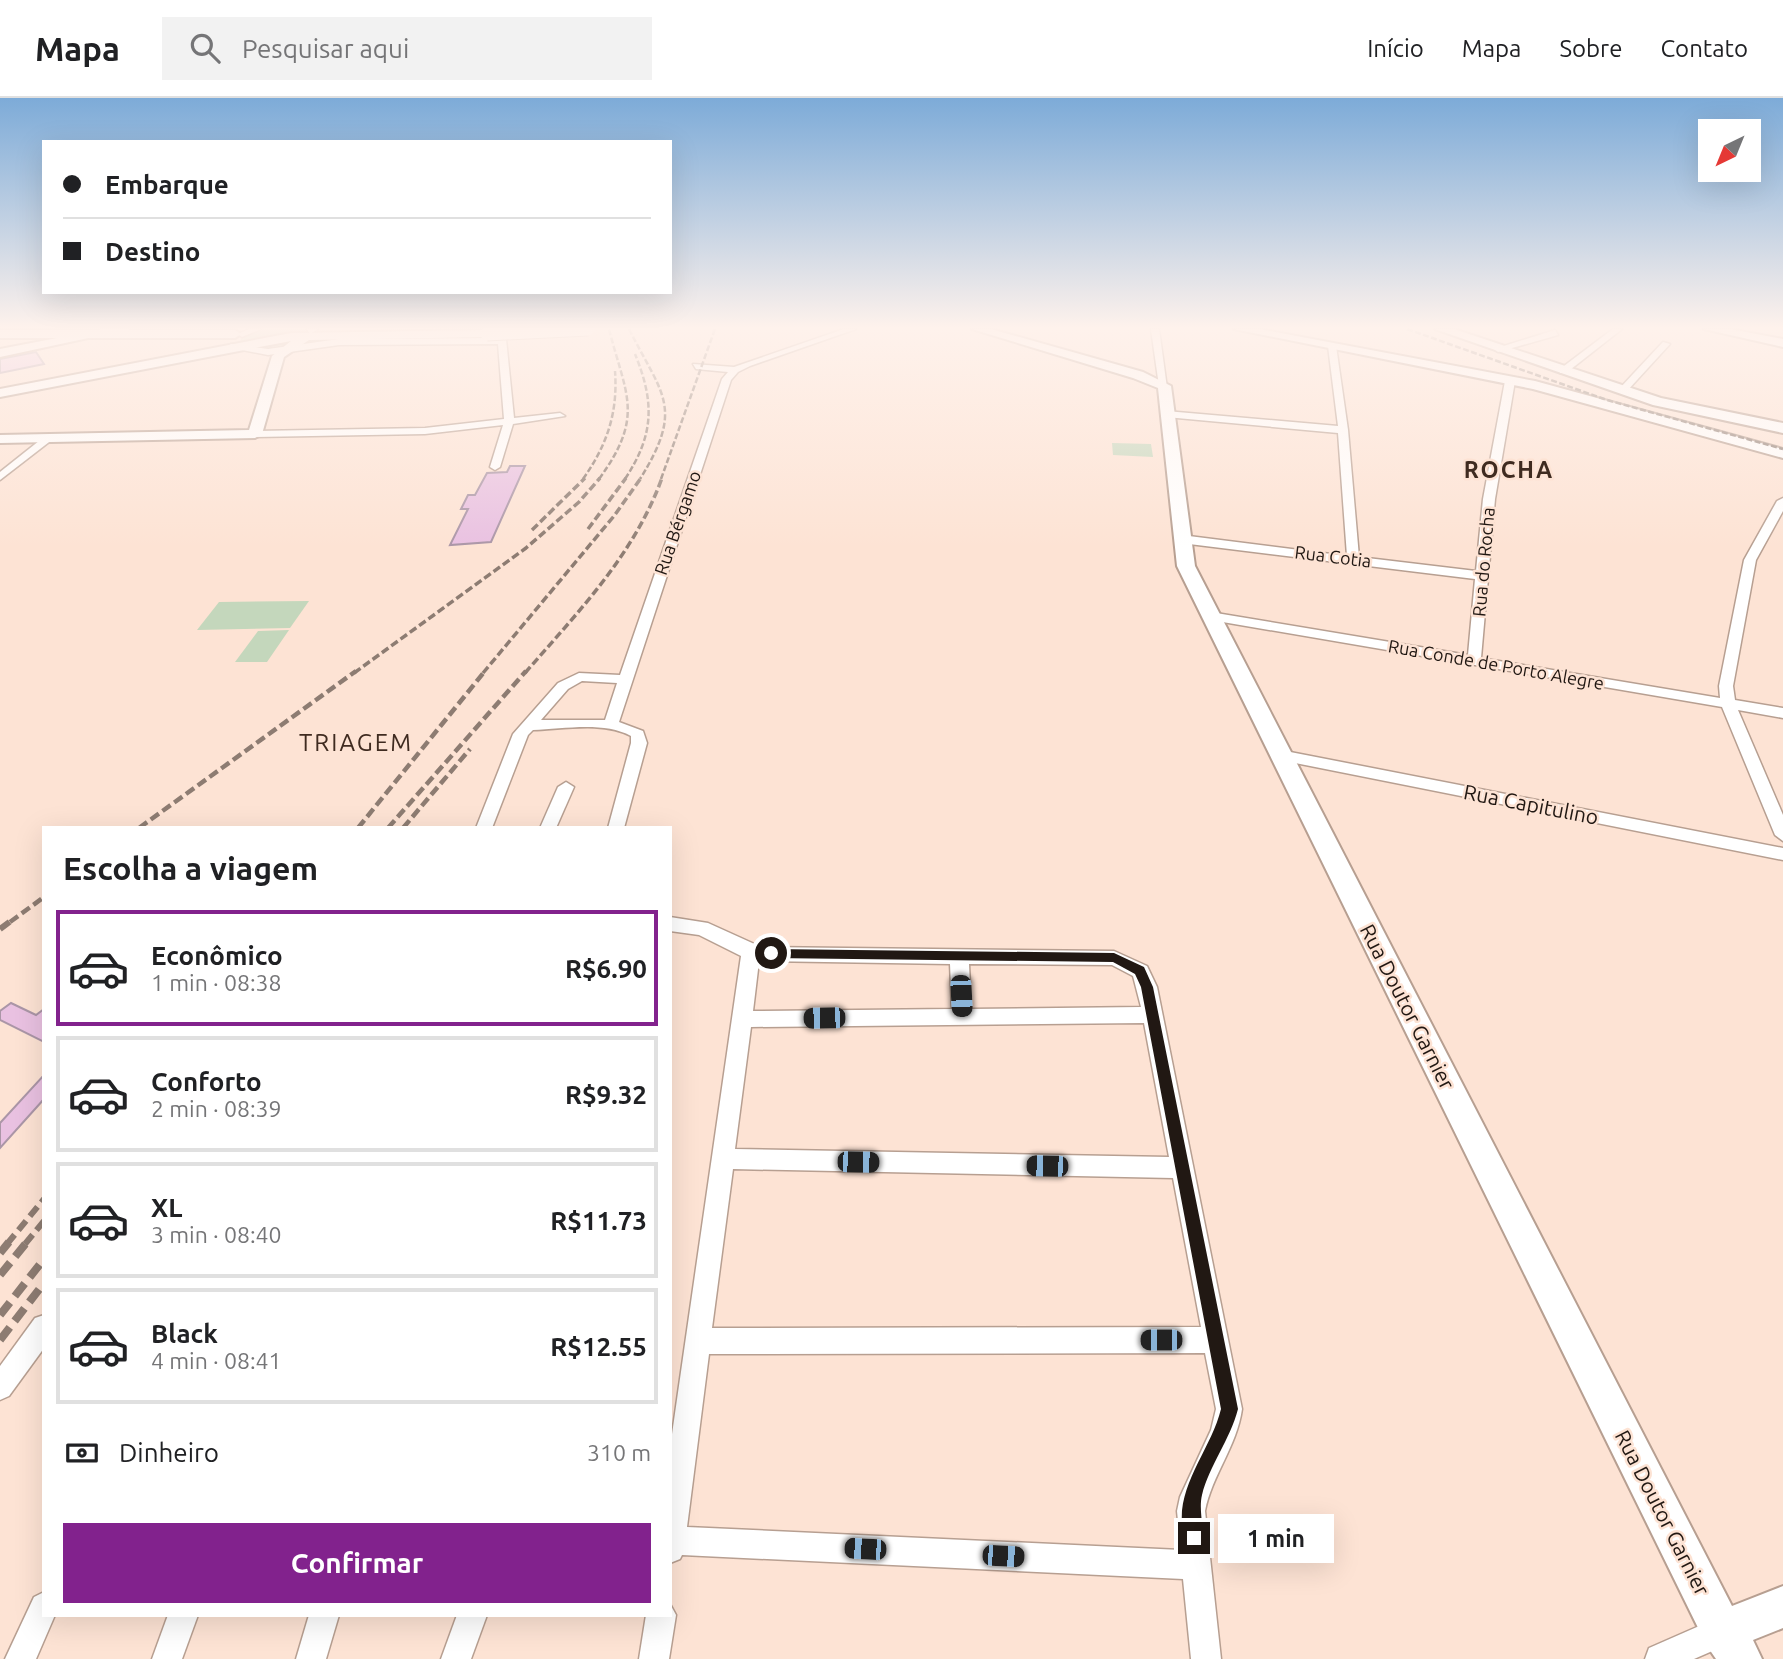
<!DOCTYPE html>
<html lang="pt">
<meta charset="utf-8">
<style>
body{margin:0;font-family:Ubuntu,sans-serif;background:#f2f2f2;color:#202124;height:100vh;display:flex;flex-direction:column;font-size:26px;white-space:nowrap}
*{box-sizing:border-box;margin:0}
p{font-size:23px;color:#757577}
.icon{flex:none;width:38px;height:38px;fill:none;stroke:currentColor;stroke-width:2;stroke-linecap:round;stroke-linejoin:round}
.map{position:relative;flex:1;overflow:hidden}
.sheet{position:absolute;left:42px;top:728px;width:630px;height:791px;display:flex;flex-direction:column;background:#fff;border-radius:0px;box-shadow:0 7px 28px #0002}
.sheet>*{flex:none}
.guide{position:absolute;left:42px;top:42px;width:630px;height:154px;border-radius:0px;box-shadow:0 7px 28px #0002;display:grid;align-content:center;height:154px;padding:0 21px;background:#fff}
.needle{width:46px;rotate:223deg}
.tools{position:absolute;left:1698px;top:21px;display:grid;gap:14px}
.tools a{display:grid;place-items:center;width:63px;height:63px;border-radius:0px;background:#fff;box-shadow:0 7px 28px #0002;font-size:35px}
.end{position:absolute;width:32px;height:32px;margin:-16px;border:9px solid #211813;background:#fff;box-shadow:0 0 0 4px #fff}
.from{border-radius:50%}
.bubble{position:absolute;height:49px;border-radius:0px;background:#fff;box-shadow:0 7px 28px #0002;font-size:23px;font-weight:600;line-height:49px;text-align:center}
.car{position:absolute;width:21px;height:42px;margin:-21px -10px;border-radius:9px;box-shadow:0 0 5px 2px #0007;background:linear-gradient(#222 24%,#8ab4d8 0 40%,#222 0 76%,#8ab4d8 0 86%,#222 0)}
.guide b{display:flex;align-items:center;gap:24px;height:66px;font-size:26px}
.guide b+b{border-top:2px solid #e0e0e0}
.guide i{width:18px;height:18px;background:#202124}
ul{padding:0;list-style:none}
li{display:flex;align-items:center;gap:21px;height:116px;margin:0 14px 10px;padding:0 7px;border:4px solid #e0e0e0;border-radius:0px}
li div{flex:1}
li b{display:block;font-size:26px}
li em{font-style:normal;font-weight:600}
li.active{border-color:#82228d}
li>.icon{width:63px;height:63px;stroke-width:1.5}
h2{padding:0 21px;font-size:32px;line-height:84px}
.pay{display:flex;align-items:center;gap:18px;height:77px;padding:0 21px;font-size:26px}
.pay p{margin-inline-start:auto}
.action{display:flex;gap:14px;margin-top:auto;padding:14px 21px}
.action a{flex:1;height:80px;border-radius:0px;background:#82228d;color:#fff;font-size:28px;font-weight:600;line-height:80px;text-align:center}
header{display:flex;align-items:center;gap:42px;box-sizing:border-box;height:98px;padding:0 35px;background:#fff;border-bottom:2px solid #e0e0e0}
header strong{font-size:33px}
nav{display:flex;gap:38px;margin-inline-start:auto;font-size:24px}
.search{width:490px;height:63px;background:#f2f2f2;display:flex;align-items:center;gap:18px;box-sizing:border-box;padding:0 24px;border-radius:0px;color:#757577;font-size:26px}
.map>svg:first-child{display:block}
.green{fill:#c4d7bc}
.building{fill:#e9c1e1;stroke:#ab96a7;stroke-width:2}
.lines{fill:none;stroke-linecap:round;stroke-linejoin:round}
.street-casing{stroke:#b79f91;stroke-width:3}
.secondary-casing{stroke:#b79f91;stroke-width:4}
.primary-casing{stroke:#b79f91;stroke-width:4}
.street{fill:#fff;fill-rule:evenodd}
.secondary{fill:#fff;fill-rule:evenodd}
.primary{fill:#fff;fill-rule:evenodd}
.rail-far4{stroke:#8d7c72;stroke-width:2.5;stroke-dasharray:6 2.5;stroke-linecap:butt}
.rail-far3{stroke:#8d7c72;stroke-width:3.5;stroke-dasharray:8 3.5;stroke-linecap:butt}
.rail-far2{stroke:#8d7c72;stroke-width:4.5;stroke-dasharray:10 4.5;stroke-linecap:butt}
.rail-far1{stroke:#8d7c72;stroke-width:6;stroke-dasharray:12 6;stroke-linecap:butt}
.rail{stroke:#8d7c72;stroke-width:8;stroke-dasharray:16 8;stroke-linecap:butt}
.secondary-bridge-casing{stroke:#b79f91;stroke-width:15;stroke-linecap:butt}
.secondary-bridge{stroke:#fff;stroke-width:13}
.route{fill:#211813}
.labels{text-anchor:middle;stroke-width:5;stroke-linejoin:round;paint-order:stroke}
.far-street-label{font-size:18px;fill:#211813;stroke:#fde3d4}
.street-label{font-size:21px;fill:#211813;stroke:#fde3d4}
.far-district-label{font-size:23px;font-weight:bold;letter-spacing:2px;fill:#3f2b20;stroke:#fde3d4}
.quarter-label{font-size:24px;letter-spacing:2px;fill:#3f2b20;stroke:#fde3d4}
</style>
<header>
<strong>Mapa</strong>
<div class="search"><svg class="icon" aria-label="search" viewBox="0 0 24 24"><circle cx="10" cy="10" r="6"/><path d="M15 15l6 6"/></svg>Pesquisar aqui</div>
<nav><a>Início</a><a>Mapa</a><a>Sobre</a><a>Contato</a></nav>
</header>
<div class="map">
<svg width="1783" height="1561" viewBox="0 0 1783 1561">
<rect width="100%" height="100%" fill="#fde3d4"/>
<g class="green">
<path d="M258 231H308L309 235C292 247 259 259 240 244L243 237Z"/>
<polygon points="1112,345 1151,346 1153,359 1113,357"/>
<polygon points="309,503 290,530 197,532 219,504"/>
<polygon points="289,532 267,564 235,564 258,533"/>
</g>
<g class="building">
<polygon points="36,254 44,266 0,275 0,261"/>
<polygon points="510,368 525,368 491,444 450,447 468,411 461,411 468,397 475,397 487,375 507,374"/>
<polygon points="11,905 36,917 44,911 44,944 0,922 0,913"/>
<polygon points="44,977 44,1001 0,1050 0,1025"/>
</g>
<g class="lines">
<g class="street-casing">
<g id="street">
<polygon points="249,231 261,231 242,239 238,236"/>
<polygon points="307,231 318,231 310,236"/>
<polygon points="497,231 505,231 514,320 560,315 565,318 513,326 500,369 495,372 490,369 503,327 425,336 255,339 250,336 255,333 425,330 504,321 498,246 339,247 268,257 227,249 231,246 268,251 339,241 498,240"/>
<path d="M844 231H856L750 268 738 274 731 282 619 624 643 633 647 645 624 730H608L631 645V638C604 623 563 631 533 632L528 637 492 730H476L513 636 558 585 579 575 620 577 722 281 728 274 696 271 693 266 734 269ZM582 583 617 585 605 622H541L568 591Z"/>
<polygon points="1151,231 1159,231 1167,290 1159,288"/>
<polygon points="1613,231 1622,231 1566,275 1560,275 1560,271"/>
<polygon points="1555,232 1558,237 1498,254 1494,251"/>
<polygon points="1663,244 1670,246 1626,294 1620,294 1620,290"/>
<polygon points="1332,245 1336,248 1348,332 1359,459 1476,473 1483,401 1505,283 1510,280 1515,283 1495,401 1481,560 1720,600 1719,588 1744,462 1777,403 1783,400 1783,413 1756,462 1733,588 1735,602 1783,610 1783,620 1738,612 1783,717 1783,743 1775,737 1722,609 1205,521 1203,518 1210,514 1468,557 1475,481 1181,445 1175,441 1181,437 1347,458 1338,335 1166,319 1161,316 1166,313 1338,328 1328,248"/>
<polygon points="44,339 53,341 0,382 0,374"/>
<polygon points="1280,652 1783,750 1783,762 1275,661 1272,657"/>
<polygon points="566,684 574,689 556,730 540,730 558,689"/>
<path d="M670 819 708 825 761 849 1114 853 1147 868 1157 889 1242 1311C1237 1348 1212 1377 1205 1413L1221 1561H1191L1183 1481 682 1457 680 1461 670 1465V1350L741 858 699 837 670 833ZM759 863 950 866 952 911 753 913ZM969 866 1112 867 1133 878 1141 909 971 911ZM1144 925 1169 1059 735 1051 751 929ZM733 1071 1173 1080 1201 1229 712 1230ZM1205 1255 1216 1311 1211 1332 1180 1399 1177 1413 1181 1452 687 1429 709 1256Z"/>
<polygon points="44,1217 44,1250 9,1298 0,1302 0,1268 35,1220"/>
<polygon points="44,1494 44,1517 55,1517 36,1561 5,1561 34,1499"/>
<polygon points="670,1506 676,1517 669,1561 639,1561 646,1517 670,1517"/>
<polygon points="168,1517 198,1517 182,1561 152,1561"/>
<polygon points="309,1517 339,1517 326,1561 296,1561"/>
<polygon points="457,1517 487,1517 471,1561 441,1561"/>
<polygon points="1722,1518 1733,1522 1737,1533 1733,1544 1694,1561 1645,1561 1649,1550"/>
</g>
</g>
<g class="secondary-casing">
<g id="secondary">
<polygon points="972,231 991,231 1143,274 1171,288 1195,468 1732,1508 1783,1488 1783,1530 1753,1542 1762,1561 1716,1561 1707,1548 1177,468 1158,290 1133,280"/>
<polygon points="1234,231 1259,231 1535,283 1783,351 1783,360 1533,291"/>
<polygon points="0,232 235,232 241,236 235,240 0,240"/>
<polygon points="487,232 491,233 491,239 309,242 284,259 262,336 255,340 0,345 0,337 249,332 272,258 291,243 0,299 0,291 291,235"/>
</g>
</g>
<g class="primary-casing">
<g id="primary">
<polygon points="104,231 130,231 0,259 0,251"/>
<polygon points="1435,231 1454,231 1661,300 1783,325 1783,335 1653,307"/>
<polygon points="1704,231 1730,231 1783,241 1783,249"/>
</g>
</g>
<use href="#street" class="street"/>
<use href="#secondary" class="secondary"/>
<use href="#primary" class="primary"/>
<g class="rail-far4">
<path d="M629 231C662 297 685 309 640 381"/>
<polyline points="1407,231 1607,302 1783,351"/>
<path d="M583 381C607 347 618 315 615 273"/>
<path d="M599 381C645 318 626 298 609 231"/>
<path d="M625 381C654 337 655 305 635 256"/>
<polyline points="661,381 715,231"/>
</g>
<g class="rail-far3">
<polyline points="588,431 626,380"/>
<polyline points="532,432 585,380"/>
<polyline points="354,575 526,450 579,404 600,380"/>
<polyline points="483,575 614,418 641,380"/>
<path d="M525 575C578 514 634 457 662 380"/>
</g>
<g class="rail-far2">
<polyline points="139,730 356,573"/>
<polyline points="358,730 485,573"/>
<polyline points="388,730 526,573"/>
<polyline points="403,730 470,651"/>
<polyline points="10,824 44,799"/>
</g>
<g class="rail-far1">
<polyline points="0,831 12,822"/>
<polyline points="7,1146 44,1101"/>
<polyline points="25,1146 44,1123"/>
</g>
<g class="rail">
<polyline points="0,1155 9,1144"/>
<polyline points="0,1177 27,1144"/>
<polyline points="0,1217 44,1161"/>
<polyline points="0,1242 44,1185"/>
</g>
<g class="secondary-bridge-casing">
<polyline id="secondary-bridge" points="487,236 588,231"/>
</g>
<use href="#secondary-bridge" class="secondary-bridge"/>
</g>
<linearGradient id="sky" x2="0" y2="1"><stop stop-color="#7dabd8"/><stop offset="0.51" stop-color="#fef2ec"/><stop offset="1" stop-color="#fef2ec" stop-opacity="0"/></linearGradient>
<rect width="1783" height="450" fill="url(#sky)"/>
<path class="route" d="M771 851 1114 855 1144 869 1153 889 1238 1311C1230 1342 1209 1368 1202 1397 1198 1414 1206 1432 1200 1446L1194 1449 1187 1446C1167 1397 1210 1356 1221 1311L1141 889 1135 876 1113 864 771 860 765 855Z"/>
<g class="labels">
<g class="far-street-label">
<text transform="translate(678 425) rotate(-71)" y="6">Rua Bérgamo</text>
<text transform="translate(1333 459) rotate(7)" y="6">Rua Cotia</text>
<text transform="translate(1484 464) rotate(-85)" y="6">Rua do Rocha</text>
<text transform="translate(1496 567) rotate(10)" y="6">Rua Conde de Porto Alegre</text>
</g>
<g class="street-label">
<text transform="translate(1531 707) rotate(11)" y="7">Rua Capitulino</text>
<text transform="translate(1407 909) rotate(63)" y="7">Rua Doutor Garnier</text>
<text transform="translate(1662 1415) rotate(63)" y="7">Rua Doutor Garnier</text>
</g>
<g class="far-district-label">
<text x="1509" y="380">ROCHA</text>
</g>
<g class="quarter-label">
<text x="356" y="653">TRIAGEM</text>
</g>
</g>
</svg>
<div class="tools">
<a><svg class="needle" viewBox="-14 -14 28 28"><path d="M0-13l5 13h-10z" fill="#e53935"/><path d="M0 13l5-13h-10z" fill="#757577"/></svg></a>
</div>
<i class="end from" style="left:771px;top:855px"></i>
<i class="end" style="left:1194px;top:1440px"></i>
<div class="bubble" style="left:1218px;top:1416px;width:116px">1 min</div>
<i class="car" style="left:961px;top:898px;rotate:177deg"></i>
<i class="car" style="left:824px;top:920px;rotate:269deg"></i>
<i class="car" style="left:858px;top:1064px;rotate:91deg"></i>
<i class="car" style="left:1047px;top:1068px;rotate:271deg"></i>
<i class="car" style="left:1161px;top:1242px;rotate:270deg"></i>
<i class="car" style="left:865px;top:1451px;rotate:273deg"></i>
<i class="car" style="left:1003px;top:1458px;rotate:93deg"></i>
<div class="guide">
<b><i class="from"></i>Embarque</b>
<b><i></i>Destino</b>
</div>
<section class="sheet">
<h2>Escolha a viagem</h2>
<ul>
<li class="active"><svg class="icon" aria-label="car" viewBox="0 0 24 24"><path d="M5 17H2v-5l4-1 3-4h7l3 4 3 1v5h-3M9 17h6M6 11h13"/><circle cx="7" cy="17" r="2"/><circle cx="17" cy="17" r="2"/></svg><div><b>Econômico</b><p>1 min · 08:38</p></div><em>R$6.90</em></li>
<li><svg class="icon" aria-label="car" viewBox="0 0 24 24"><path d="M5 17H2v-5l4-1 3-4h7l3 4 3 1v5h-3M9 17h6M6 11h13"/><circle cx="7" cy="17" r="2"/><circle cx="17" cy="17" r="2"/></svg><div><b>Conforto</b><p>2 min · 08:39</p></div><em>R$9.32</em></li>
<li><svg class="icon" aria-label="car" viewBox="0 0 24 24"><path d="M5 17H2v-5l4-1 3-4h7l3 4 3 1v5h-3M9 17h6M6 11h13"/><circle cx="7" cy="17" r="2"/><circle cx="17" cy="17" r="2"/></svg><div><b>XL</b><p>3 min · 08:40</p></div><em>R$11.73</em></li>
<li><svg class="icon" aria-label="car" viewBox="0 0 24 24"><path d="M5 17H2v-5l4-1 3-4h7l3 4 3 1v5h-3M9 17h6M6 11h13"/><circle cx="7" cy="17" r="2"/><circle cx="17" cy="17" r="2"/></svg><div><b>Black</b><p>4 min · 08:41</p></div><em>R$12.55</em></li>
</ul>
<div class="pay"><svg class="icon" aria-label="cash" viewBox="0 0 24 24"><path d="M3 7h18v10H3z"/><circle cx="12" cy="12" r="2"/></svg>Dinheiro<p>310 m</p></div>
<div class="action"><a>Confirmar</a></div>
</section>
</div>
